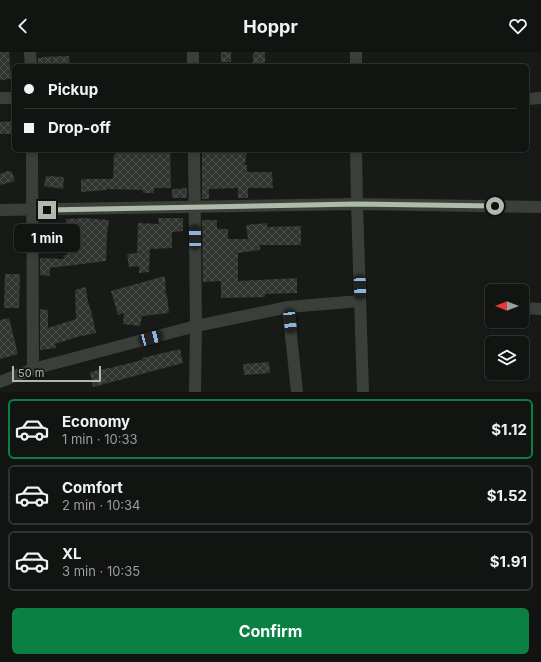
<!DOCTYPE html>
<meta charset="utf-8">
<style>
body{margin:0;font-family:Inter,sans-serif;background:#1b1d1b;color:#f1f3f6;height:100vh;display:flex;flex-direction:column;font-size:15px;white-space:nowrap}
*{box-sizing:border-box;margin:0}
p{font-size:13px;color:#9c9e9f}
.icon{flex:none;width:22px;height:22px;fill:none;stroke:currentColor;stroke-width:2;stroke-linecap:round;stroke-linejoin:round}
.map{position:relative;height:340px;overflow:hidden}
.sheet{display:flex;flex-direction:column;background:#121412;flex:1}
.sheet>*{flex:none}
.top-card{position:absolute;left:12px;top:12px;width:517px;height:88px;border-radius:6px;box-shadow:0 2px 6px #0003,0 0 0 1px #313332;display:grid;align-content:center;height:88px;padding:0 12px;background:#121412}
.needle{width:26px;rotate:270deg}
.fabs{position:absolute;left:485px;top:232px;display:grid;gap:8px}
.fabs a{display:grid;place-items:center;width:44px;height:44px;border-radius:6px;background:#121412;box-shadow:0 2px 6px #0003,0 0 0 1px #313332;font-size:20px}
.scale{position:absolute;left:12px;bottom:10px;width:89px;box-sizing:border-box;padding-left:4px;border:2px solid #aebbaa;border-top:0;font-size:11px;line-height:14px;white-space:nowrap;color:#aebbaa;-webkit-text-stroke:3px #131513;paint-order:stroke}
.end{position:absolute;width:18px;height:18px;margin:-9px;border:5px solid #aebbaa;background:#111;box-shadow:0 0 0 2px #111}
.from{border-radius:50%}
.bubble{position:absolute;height:28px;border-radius:6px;background:#121412;box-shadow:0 2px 6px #0003,0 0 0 1px #313332;font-size:13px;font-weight:700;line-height:28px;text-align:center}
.car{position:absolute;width:12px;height:24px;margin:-12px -6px;border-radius:5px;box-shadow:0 0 3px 1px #0007;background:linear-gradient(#222 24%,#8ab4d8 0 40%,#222 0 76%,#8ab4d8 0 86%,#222 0)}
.top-card b{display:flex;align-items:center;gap:14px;height:38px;font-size:15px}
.top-card b+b{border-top:1px solid #313332}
.top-card i{width:10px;height:10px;background:#f1f3f6}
ul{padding:7px 0 0;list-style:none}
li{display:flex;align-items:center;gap:12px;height:60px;margin:0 8px 6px;padding:0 4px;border:2px solid #313332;border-radius:6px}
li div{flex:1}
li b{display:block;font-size:15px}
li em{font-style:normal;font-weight:700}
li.on{border-color:#0b8043}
li>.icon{width:36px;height:36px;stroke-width:1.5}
.button{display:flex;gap:8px;margin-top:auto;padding:8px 12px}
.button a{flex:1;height:46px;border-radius:6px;background:#0b8043;color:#fff;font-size:16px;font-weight:700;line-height:46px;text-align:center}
header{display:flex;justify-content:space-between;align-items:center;height:52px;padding:0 12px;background:#121412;font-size:18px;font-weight:700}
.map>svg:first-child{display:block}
.building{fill:url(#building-cross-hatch)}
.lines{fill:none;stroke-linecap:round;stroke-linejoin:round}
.street{stroke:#3a4039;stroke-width:12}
.route{stroke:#aebbaa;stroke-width:5}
</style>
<header><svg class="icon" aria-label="back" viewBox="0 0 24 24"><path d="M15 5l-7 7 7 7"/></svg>Hoppr<svg class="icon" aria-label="heart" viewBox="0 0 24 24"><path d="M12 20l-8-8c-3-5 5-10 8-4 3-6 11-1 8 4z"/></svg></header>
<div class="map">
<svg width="541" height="340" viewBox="0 0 541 340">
<defs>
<pattern id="building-cross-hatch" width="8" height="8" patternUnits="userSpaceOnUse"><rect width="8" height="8" fill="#303530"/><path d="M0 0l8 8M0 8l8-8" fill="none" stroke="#4b504b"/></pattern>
</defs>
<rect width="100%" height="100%" fill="#181a18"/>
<g class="building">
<polygon points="0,0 9,0 11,27 0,28"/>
<rect x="221" y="0" width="10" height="10"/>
<polygon points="254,0 265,0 265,14 253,14 253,2 254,2"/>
<polygon points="69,4 70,14 38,14 38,6 42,6 42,5"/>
<polygon points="14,69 14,82 0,82 0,70"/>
<polygon points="116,98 170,98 171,136 154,136 154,141 143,141 143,138 107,137 107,138 81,140 81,127 113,127 114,102 116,102"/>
<polygon points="202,98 247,98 245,113 247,113 247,120 272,120 273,136 248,136 248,146 238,146 238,136 209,137 209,147 202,147"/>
<polygon points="7,119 12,120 15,129 0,133 0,122"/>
<polygon points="46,124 64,125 63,137 44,134"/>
<polygon points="187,136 187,146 172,146 172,137"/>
<polygon points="83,166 109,168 107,182 106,209 50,216 50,224 40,223 40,206 64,207 63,203 67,203 66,167"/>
<polygon points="158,166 183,166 183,179 172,180 172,196 150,197 149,220 139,221 139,214 129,215 127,202 137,201 138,171 159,172"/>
<polygon points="202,168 217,168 217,177 228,177 228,187 248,187 246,173 267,171 267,175 301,174 301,193 260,193 260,198 238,201 238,229 297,226 297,241 265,242 265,245 221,246 221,229 203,230"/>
<polygon points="5,222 20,222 19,256 4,256"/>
<polygon points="165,224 166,244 167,243 169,261 142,264 140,274 123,272 124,261 118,263 111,239"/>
<polygon points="86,235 88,251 89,251 90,258 91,258 96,281 77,285 55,292 56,296 40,298 40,257 48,258 48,276 76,267 75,238"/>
<polygon points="9,266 18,302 0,307 0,268"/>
<polygon points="180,297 183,311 93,335 90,320 114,315 142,308 142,306"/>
<polygon points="269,310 270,321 244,323 243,312"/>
</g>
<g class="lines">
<g class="street">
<polyline points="30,0 31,14"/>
<polyline points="193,0 193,14"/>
<polyline points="356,0 356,14"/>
<polyline points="0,46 14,46"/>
<polyline points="527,47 541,46"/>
<polyline points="32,98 33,317"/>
<polyline points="194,98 196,274 195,340"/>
<polyline points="356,98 357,152 363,340"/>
<polyline points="0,158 357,152 541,155"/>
<polyline points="288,255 297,340"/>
<polyline points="522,256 541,257"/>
<polyline points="0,330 33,317 196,274 288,255 360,249"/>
</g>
</g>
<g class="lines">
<polyline class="route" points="47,158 357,152 495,154"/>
</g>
</svg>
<div class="fabs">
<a><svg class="needle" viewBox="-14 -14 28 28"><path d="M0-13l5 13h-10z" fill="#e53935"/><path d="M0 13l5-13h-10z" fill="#9c9e9f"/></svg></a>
<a><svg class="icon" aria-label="layers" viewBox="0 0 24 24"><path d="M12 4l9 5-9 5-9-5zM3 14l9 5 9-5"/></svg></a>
</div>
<div class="scale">50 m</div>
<i class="end from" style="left:495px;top:154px"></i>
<i class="end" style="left:47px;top:158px"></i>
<div class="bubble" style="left:14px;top:172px;width:66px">1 min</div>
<i class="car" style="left:195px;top:185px;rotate:359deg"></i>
<i class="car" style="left:360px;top:235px;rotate:178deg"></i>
<i class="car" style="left:290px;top:269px;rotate:174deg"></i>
<i class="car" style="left:151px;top:286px;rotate:75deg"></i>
<div class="top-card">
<b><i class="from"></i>Pickup</b>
<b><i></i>Drop-off</b>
</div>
</div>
<section class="sheet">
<ul>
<li class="on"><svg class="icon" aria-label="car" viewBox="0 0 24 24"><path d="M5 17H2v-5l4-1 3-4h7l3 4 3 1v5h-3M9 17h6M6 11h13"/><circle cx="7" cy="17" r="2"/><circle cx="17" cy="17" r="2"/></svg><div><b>Economy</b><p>1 min · 10:33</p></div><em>$1.12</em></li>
<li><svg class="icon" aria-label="car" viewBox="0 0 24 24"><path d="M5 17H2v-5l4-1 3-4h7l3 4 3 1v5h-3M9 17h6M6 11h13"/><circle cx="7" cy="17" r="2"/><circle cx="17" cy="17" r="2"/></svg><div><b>Comfort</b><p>2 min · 10:34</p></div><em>$1.52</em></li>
<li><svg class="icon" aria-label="car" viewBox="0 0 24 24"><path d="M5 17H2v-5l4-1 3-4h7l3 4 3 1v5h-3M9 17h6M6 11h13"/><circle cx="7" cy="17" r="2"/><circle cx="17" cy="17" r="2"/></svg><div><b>XL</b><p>3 min · 10:35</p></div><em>$1.91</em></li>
</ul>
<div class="button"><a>Confirm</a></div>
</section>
